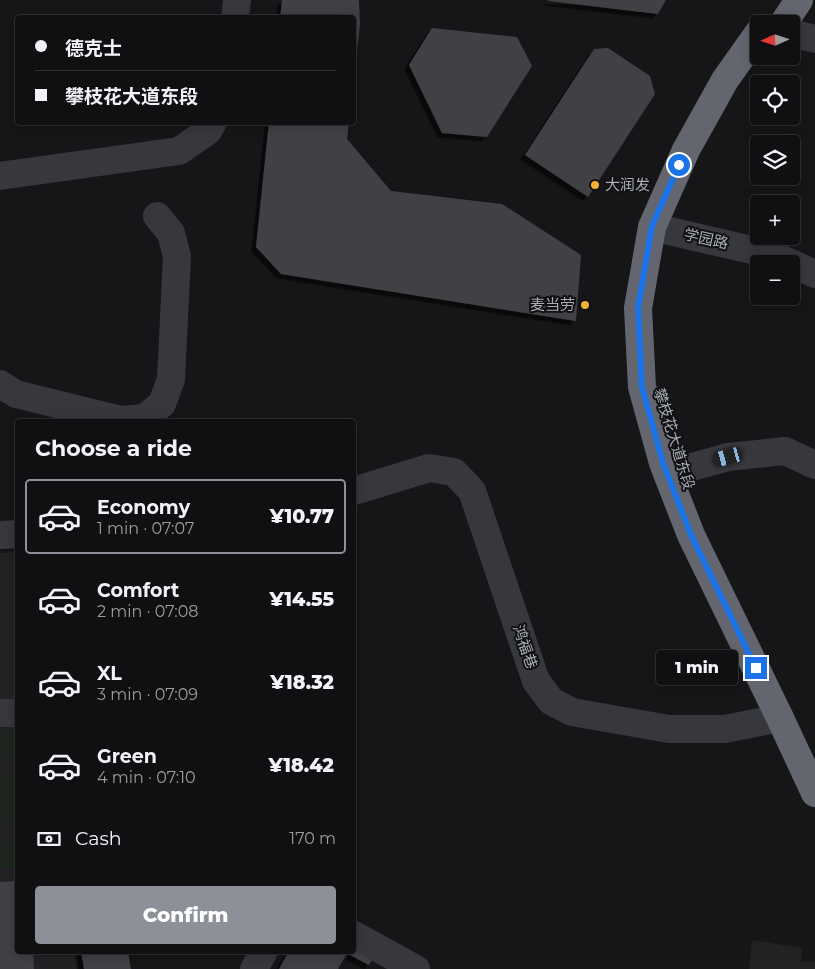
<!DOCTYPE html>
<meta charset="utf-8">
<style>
body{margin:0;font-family:Montserrat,"Noto Sans SC",sans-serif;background:#19191b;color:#f1f3f6;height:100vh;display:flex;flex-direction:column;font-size:19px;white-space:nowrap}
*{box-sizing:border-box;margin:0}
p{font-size:16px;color:#9c9d9f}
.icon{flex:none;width:28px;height:28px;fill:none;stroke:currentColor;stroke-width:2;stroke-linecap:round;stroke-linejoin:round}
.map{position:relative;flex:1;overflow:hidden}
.panel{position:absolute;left:15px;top:419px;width:341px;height:535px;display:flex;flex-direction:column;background:#101012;border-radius:5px;box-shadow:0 2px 12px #0003,0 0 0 1px #303032}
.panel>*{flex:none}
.guide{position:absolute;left:15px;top:15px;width:341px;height:110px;border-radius:5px;box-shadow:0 2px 12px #0003,0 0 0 1px #303032;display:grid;align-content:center;height:110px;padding:0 20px;background:#101012}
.needle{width:32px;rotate:267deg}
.fabs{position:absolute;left:750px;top:15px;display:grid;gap:10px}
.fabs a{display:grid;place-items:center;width:50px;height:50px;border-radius:5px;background:#101012;box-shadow:0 2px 12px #0003,0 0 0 1px #303032;font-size:25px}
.end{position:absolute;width:22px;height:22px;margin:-11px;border:6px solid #1a73e8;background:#fff;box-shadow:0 0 0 2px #fff}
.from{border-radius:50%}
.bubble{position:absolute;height:35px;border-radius:5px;background:#101012;box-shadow:0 2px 12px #0003,0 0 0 1px #303032;font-size:16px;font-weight:800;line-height:35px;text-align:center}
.car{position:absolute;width:15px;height:30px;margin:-15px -8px;border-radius:6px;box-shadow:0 0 4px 1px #0007;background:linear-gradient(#222 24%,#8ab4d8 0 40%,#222 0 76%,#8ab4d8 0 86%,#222 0)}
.guide b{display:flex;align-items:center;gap:18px;height:48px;font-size:19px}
.guide b+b{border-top:1px solid #303032}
.guide i{width:12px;height:12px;background:#f1f3f6}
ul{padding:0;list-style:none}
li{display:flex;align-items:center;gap:15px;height:75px;margin:0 10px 8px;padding:0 10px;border:2px solid transparent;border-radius:5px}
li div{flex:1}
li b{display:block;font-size:19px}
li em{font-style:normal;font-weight:800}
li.current{border-color:#8c9099}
li>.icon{width:45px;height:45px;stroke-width:1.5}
h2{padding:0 20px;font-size:22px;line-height:60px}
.pay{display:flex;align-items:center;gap:12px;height:55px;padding:0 20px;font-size:19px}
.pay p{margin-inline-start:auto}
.cta{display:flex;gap:10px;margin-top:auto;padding:10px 20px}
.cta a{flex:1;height:58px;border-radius:5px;background:#8c9099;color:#fff;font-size:20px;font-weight:800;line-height:58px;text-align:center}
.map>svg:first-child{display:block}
.built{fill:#222225}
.green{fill:#1e261f}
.building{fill:#404145;filter:url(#shadow)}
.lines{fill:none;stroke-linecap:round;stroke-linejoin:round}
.minor{stroke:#37383d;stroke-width:28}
.highway{stroke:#63666e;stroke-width:28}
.route{stroke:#1a73e8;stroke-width:6}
.poi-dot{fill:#f2b134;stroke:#111113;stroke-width:2}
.labels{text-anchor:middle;stroke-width:4;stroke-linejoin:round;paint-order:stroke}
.poi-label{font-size:15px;fill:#a8adb8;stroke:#111113;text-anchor:start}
.street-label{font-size:15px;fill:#a8adb8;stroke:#111113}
</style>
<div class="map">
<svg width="815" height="969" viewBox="0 0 815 969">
<defs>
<filter id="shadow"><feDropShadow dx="-4.5" dy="4.5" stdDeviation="0" flood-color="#0009"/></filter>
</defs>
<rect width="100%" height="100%" fill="#161618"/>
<g class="built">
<polygon points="17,552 18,951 74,951 77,969 0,969 0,553"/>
<polygon points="752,940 802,948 801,962 815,961 815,969 749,969"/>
</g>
<g class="green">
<polygon points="0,731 17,731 17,758 0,756"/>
<polygon points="0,776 17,777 17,822 0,822"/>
<polygon points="17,842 17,866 11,868 0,868 0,843"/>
</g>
<g class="building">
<polygon points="282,0 359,0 360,25 355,67 354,67 354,18 280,18"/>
<polygon points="548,0 666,0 658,14 548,1"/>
<polygon points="432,28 517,37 532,66 487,137 442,133 409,65"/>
<polygon points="608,48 650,76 655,94 588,197 525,155 594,49"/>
<polygon points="269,122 349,122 347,139 391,191 502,204 581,255 576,321 281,274 256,247"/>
<polygon points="18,881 18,951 33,951 34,969 0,969 0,882"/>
<polygon points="354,949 373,958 369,965 350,955"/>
<polygon points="81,951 128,951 131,969 84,969"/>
<polygon points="289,951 340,951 346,955 338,969 279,969"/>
</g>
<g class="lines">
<g class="minor">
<polyline points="235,18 237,0"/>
<polyline points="791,33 815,39"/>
<polyline points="0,176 179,151 208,131 213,122"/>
<polyline points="652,227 773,255 815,274"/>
<polyline points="0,384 16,394 121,420 144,418 162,404 171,379 177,256 171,233 157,216"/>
<polyline points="667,474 728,457 785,451 815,465"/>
<polyline points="354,491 429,468 454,472 472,491 536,681 551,701 572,712 669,729 725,729 780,718"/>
<polyline points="0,535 18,534"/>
<polyline points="0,713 18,713"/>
<polyline points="354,935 416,969"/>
<polyline points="254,969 264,951"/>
</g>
<g class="highway">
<polyline points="783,24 799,0"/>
<polyline points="759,32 725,80 686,150 652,227 638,308 642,387 663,463 691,535 780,718 815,793"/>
</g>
</g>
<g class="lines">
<polyline class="route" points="679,165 652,226 638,308 642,387 663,463 691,535 756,668"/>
</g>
<g class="poi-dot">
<circle cx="595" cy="185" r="5"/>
<circle cx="585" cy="305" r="5"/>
</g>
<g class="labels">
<g class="poi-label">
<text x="605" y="190">大润发</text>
<text x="575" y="310" text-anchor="end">麦当劳</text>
</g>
<g class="street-label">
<text transform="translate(706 239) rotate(13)" y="5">学园路</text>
<text transform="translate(674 439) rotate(73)" y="5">攀枝花大道东段</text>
<text transform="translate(525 647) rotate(71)" y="5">鸿福巷</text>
</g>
</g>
</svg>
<div class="fabs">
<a><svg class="needle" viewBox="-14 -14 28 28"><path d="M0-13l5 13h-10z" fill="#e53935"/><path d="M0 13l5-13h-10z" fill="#9c9d9f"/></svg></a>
<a><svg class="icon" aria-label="locate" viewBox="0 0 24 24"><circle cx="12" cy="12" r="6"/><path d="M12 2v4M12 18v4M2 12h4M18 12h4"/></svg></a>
<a><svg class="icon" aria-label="layers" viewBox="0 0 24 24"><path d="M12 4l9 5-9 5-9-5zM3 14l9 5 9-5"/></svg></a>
<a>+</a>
<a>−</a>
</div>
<i class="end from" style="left:679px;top:165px"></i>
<i class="end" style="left:756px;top:668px"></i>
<div class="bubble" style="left:656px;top:650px;width:82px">1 min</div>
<i class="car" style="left:728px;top:457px;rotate:255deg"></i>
<div class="guide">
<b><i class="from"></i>德克士</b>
<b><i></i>攀枝花大道东段</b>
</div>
<section class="panel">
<h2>Choose a ride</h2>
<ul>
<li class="current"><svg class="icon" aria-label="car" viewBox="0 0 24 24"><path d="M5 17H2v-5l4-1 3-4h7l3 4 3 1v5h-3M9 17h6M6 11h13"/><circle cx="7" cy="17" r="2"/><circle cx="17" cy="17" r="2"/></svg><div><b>Economy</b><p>1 min · 07:07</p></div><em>¥10.77</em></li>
<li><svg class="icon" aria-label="car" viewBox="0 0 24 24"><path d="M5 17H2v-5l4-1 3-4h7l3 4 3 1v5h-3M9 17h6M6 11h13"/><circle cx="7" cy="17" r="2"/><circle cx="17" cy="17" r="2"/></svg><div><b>Comfort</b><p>2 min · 07:08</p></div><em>¥14.55</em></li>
<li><svg class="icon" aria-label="car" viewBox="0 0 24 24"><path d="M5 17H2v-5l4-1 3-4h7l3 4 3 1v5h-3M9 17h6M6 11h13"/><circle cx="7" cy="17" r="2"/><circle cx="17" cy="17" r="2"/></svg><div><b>XL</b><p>3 min · 07:09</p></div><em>¥18.32</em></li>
<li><svg class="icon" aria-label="car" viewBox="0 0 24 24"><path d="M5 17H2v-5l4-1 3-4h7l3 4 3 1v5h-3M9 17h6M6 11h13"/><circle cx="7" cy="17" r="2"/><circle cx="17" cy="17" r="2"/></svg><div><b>Green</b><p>4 min · 07:10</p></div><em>¥18.42</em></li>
</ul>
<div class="pay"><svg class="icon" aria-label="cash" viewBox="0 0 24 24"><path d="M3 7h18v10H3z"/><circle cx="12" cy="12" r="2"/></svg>Cash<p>170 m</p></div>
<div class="cta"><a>Confirm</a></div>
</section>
</div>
